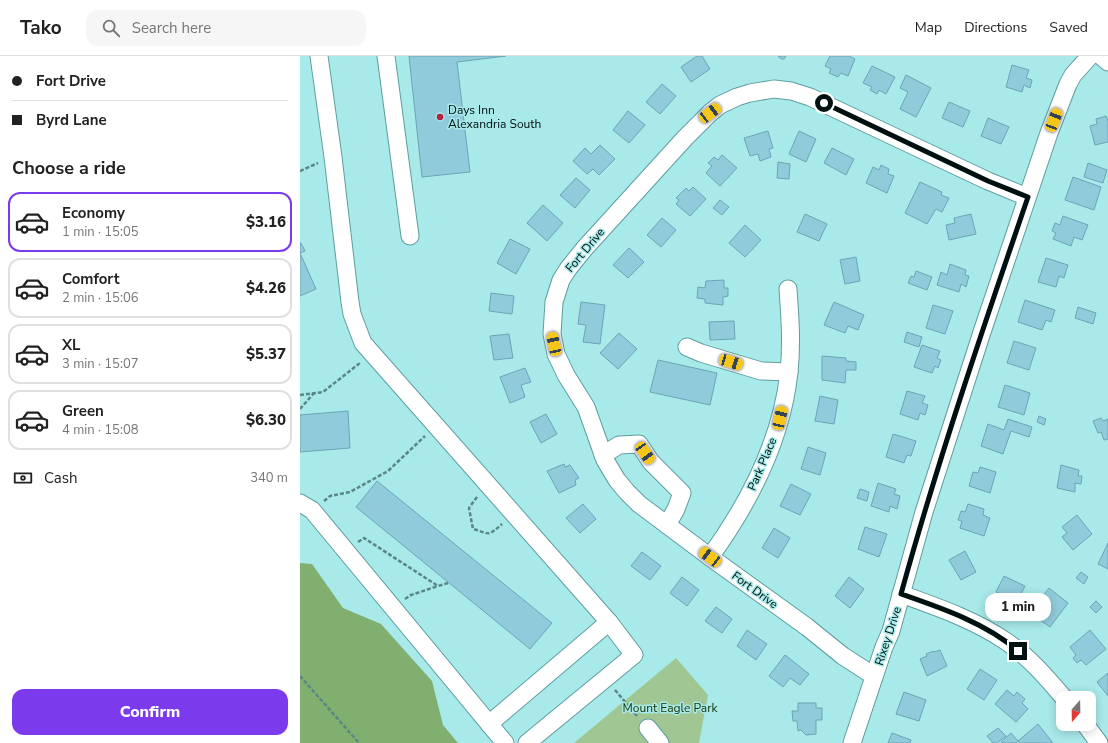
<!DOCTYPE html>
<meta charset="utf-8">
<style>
body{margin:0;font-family:"Nunito Sans",sans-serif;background:#f6f6f6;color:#222;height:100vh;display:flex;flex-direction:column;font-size:15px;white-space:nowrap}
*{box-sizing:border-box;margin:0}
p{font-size:13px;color:#767676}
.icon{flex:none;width:22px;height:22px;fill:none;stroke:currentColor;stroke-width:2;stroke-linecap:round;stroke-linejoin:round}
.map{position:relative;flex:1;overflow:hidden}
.details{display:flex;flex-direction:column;background:#fff;width:300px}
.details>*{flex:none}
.hud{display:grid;align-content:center;height:88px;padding:0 12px;background:#fff}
.needle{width:26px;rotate:200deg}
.controls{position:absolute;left:756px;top:635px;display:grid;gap:8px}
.controls a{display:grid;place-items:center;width:40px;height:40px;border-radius:8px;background:#fff;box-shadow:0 2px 10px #0003;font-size:20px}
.end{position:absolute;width:18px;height:18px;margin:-9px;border:5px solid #001011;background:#fff;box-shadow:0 0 0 2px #fff}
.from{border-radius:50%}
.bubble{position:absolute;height:28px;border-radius:12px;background:#fff;box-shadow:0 2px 10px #0003;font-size:13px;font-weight:800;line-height:28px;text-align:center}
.car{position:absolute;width:12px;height:24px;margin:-12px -6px;border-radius:5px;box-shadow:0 0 3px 1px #0007;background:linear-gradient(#f5c518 24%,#345 0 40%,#f5c518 0 76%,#345 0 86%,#f5c518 0)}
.hud b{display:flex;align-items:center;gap:14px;height:38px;font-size:15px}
.hud b+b{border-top:1px solid #e0e0e0}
.hud i{width:10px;height:10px;background:#222}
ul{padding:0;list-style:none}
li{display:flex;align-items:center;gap:12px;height:60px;margin:0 8px 6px;padding:0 4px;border:2px solid #e0e0e0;border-radius:12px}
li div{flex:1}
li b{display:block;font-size:15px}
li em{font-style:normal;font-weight:800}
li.on{border-color:#7c3aed}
li>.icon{width:36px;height:36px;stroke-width:1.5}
h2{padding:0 12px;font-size:18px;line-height:48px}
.pay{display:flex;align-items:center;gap:10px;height:44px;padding:0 12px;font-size:15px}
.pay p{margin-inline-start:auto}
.primary-button{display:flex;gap:8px;margin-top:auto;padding:8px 12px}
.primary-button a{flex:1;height:46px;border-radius:12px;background:#7c3aed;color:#fff;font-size:16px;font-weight:800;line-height:46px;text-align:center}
header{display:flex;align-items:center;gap:24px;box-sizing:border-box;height:56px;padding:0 20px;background:#fff;border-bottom:1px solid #e0e0e0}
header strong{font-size:19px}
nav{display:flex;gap:22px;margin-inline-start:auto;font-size:14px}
.search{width:280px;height:36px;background:#f6f6f6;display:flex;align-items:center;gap:10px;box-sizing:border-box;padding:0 14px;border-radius:12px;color:#767676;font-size:15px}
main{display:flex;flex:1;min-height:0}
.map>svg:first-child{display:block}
.green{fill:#a0c793}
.forest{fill:#80af70}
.building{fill:#90cbdc;stroke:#6ba5b5}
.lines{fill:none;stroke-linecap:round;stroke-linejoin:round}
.minor-casing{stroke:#5e9d9f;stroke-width:19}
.path{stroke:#5b8687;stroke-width:2.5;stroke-dasharray:4 2;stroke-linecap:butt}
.minor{stroke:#fff;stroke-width:17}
.route{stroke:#001011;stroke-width:5}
.poi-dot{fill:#b5223b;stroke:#a8e9ea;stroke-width:1.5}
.labels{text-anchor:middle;stroke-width:3;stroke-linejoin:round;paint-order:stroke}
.poi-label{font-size:12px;fill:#001011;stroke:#a8e9ea;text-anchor:start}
.street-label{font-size:12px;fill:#001011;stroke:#a8e9ea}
.park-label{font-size:12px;fill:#133306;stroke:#a8e9ea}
</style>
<header>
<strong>Tako</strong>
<div class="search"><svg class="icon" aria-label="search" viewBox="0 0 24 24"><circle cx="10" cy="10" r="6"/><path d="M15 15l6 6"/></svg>Search here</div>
<nav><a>Map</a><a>Directions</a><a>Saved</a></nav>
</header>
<main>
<section class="details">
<div class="hud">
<b><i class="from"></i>Fort Drive</b>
<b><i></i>Byrd Lane</b>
</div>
<h2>Choose a ride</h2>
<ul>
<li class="on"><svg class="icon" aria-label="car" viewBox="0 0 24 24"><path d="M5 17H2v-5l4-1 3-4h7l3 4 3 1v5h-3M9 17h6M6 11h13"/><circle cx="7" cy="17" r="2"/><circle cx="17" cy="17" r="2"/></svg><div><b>Economy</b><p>1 min · 15:05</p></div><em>$3.16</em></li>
<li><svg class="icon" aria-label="car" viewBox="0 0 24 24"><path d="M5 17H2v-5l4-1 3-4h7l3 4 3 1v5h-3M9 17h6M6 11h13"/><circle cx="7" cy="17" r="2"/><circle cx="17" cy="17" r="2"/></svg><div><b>Comfort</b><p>2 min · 15:06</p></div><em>$4.26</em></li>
<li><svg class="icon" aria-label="car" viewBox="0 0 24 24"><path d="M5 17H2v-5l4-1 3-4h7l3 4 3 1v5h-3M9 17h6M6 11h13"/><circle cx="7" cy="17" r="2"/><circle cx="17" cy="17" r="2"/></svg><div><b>XL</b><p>3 min · 15:07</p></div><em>$5.37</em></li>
<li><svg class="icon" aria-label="car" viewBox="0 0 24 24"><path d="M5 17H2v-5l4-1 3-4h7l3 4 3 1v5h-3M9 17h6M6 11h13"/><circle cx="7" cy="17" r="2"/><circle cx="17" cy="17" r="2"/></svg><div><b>Green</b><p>4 min · 15:08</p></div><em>$6.30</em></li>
</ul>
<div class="pay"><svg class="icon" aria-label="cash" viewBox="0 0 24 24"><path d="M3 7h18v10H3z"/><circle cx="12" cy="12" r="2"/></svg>Cash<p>340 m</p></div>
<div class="primary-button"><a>Confirm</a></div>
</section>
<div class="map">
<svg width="808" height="687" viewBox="0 0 808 687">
<rect width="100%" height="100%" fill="#a8e9ea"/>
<polygon class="green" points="376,602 408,639 399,687 274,687"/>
<polygon class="forest" points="0,507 12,508 43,552 81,568 132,625 143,669 158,687 0,687"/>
<g class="building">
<polygon points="109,0 206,0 157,6 170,116 122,121"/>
<polygon points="397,0 402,0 410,13 391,26 381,11"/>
<polygon points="478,0 486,0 484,3 481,3"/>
<polygon points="530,0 549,0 555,3 548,20 541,17 538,21 529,17 531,13 525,10"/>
<polygon points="712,9 729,14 726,22 732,24 730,32 724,29 722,36 706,31"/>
<polygon points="572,10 595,21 586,38 579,34 577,38 570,34 572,31 563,27"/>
<polygon points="606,19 631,32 616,61 600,53 608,36 600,32"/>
<polygon points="362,28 376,40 360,58 346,46"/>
<polygon points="649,46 670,55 663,71 642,62"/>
<polygon points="328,55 345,69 329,87 313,74"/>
<polygon points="806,60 808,65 808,86 795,89 790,70 797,68 796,63"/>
<polygon points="688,62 709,71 701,88 681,80"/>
<polygon points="468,75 473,92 469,93 471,101 460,105 458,98 450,100 444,82"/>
<polygon points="499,75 516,83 506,106 489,98"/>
<polygon points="300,89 315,103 299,119 293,113 287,118 273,105 285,92 291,98"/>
<polygon points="532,92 554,103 546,119 524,107"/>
<polygon points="422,99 437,112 420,130 406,117 412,110 408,107 414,101 418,104"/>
<polygon points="478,106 490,108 489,123 477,122"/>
<polygon points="788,107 807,114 803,127 784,121"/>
<polygon points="581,109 589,113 588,118 594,120 587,137 566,127 573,111 579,114"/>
<polygon points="773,121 801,131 794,154 765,144"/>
<polygon points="276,122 290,134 275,152 260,139"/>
<polygon points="620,126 642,136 641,139 649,142 642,156 636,153 627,168 605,157"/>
<polygon points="393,131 406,143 390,160 376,148 379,144 376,142 386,132 389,135"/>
<polygon points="420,144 429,151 422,159 413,152"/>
<polygon points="243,149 263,167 247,185 227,167"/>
<polygon points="505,158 527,168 519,185 497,176"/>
<polygon points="671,158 676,178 649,184 646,169 655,167 654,162"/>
<polygon points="763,160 788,169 782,184 774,181 771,190 753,183 756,177 752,175 755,167 760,169"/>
<polygon points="362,162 376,174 361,191 347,179"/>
<polygon points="445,169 461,184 445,201 429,187"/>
<polygon points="210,183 230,193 216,218 197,207"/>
<polygon points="0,187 1,187 5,195 0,197 16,233 0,240"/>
<polygon points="329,192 344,206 328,222 313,209"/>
<polygon points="556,201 560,225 545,228 540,204"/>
<polygon points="746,202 768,209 764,222 759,220 756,231 738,226"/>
<polygon points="650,208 666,214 665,219 669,220 666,231 661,228 659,236 637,229 641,216 647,219"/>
<polygon points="616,215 632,221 627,234 608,227 611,220 614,221"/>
<polygon points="424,224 424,232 428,232 428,240 423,241 423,249 405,247 405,243 397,242 398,231 405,232 406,225"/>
<polygon points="191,237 214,240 212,258 189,255"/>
<polygon points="725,244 755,254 751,266 746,264 742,274 718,266"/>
<polygon points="281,246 305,249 300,288 283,286 286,269 278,268"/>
<polygon points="534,246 564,259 558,274 548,270 545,277 524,269"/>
<polygon points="633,249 653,255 645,278 626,272"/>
<polygon points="778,251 796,257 793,268 775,262"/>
<polygon points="434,265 435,283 410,284 409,266"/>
<polygon points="607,276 622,281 619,291 604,286"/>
<polygon points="319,277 337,293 318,313 300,297"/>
<polygon points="209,278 213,302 194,304 190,280"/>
<polygon points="714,285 736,292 729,314 707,307"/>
<polygon points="622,289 640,295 637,302 641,304 638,312 635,310 632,317 614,311"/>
<polygon points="522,300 546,302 546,305 556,306 556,314 546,314 545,327 522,324"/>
<polygon points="358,304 417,317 410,349 350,336"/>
<polygon points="225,312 231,326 221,329 225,341 210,347 200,321"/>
<polygon points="705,329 730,337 724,359 698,351"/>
<polygon points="607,335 625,340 622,347 628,349 625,359 620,357 618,364 600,358"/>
<polygon points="520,340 538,344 534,368 515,365"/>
<polygon points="48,355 50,392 0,396 0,359"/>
<polygon points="246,358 257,378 241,387 230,366"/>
<polygon points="739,360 746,363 744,369 737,366"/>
<polygon points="801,362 803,365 808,363 808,383 804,384 801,376 798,377 793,365"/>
<polygon points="708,363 732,371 729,381 711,375 703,398 681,390 688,368 704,374"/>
<polygon points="593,378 616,385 611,400 607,399 604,407 586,401"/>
<polygon points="508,391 526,397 520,419 501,413"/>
<polygon points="264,408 265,411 270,409 279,422 275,424 276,429 259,437 247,415"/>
<polygon points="761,409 779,414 778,420 782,420 781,428 775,427 775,436 757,432"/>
<polygon points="680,411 696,416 690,437 669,430 673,416 678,417"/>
<polygon points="77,425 252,567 230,593 56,451"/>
<polygon points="578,427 596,433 594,438 600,440 597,453 590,450 589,456 571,450"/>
<polygon points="491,428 511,438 500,459 480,450"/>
<polygon points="560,433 569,436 567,445 557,442"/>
<polygon points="283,448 296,463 280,477 266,462"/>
<polygon points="668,448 684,453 683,459 690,462 684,480 660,472 662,465 658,464 661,455 665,456"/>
<polygon points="777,459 792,478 773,494 762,481 767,477 762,471"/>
<polygon points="565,471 587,478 579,501 558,493"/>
<polygon points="474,472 490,482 478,502 462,492"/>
<polygon points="808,487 808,513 798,508"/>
<polygon points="665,495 676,516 661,524 649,504"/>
<polygon points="342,496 361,510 350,524 331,510"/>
<polygon points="781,516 788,521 784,528 776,522"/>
<polygon points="704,520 725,530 717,546 696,536"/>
<polygon points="382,521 399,534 387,550 370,537"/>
<polygon points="549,521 564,533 550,552 535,540"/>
<polygon points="749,532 768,547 750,571 730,557"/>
<polygon points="796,545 802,551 796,557 790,551"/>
<polygon points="416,551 432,563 422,577 405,565"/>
<polygon points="447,574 467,588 456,604 437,590"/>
<polygon points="790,574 806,593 786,609 781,604 777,607 773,602 776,599 770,591"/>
<polygon points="640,594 647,610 627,620 620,603 627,600 626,598 634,595 634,596"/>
<polygon points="485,599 509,618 500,629 490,622 483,631 469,620"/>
<polygon points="680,613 697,624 684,644 667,633"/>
<polygon points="808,617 808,640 797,626"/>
<polygon points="707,634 714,640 717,636 725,643 722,647 728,653 716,666 695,648"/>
<polygon points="604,636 626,644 619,665 596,658"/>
<polygon points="498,647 516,647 516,652 522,652 522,664 516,664 516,678 506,679 501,674 498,675 497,665 493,665 492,655 498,655"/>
<polygon points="738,668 753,687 720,687 718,685"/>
<polygon points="698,672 706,680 697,687 693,687 687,680"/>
<polygon points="592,677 611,684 610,687 588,687"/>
<polygon points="711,677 718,685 716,687 703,687 701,686"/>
</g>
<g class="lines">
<g class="minor-casing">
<g id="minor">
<polyline points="19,0 33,101 50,246 52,258 63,287 309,566 334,599 227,687"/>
<polyline points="86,0 110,180"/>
<polyline points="801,0 808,6"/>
<polyline points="387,291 401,297 461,315 489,316"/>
<polyline points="303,399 319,389 339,388 351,406 382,437 376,453 367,469"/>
<polyline points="0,447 12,454 205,687"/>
<path d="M410 501C449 447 482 383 489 316 492 288 490 261 488 233"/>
<path d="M601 538C637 551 675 564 707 586 729 601 747 622 764 642"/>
<polyline points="574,620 543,600 507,571 410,501 339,448 327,436 317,424 305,404 286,351 266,319 256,298 252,278 254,246 261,224 268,213 284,193 385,82 410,57 420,49 437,41 450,37 474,33 491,35 510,41 688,125 727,141"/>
<polyline points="189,668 309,566"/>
<polyline points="785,668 799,687"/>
<polyline points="348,672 360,687"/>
<polyline points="552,687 584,591 591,575 624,456 682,276 749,77 768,28 773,19 790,0"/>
</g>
</g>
<g class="path">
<polyline points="0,115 18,107"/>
<polyline points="0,339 23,336 60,307"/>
<polyline points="0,353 14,337"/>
<path d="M177 441 169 452 173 473C191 478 187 481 202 468"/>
<polyline points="24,445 30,440 50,436 88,415 125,380"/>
<polyline points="58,486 64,482 138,530 148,527"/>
<polyline points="105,543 111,539 138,530"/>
<polyline points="0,620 59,687"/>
<polyline points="315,634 337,660"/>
</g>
<use href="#minor" class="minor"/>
</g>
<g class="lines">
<path class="route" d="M524 47 688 125 728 141C683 272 638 404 601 538 641 552 686 567 718 595"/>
</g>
<circle class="poi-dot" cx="140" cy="61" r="4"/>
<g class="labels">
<g class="poi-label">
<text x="148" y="58">Days Inn<tspan x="148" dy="14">Alexandria South</tspan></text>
</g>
<g class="street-label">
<text transform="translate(285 194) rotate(-50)" y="4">Fort Drive</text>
<text transform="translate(462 408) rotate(-67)" y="4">Park Place</text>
<text transform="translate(455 534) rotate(36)" y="4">Fort Drive</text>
<text transform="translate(588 580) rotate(-72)" y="4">Rixey Drive</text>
</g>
<g class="park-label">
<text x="370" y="656">Mount Eagle Park</text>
</g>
</g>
</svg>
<div class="controls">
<a><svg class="needle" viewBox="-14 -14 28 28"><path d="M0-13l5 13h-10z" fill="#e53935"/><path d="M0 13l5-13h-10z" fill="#767676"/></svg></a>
</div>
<i class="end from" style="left:524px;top:47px"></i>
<i class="end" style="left:718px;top:595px"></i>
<div class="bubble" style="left:685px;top:537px;width:66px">1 min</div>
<i class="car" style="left:410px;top:57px;rotate:53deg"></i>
<i class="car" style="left:754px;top:64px;rotate:21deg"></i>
<i class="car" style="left:254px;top:288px;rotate:348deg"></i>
<i class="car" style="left:431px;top:306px;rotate:107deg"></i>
<i class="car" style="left:480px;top:362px;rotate:13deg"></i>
<i class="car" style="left:345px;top:397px;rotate:145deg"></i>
<i class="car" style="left:410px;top:501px;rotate:307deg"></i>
</div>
</main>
